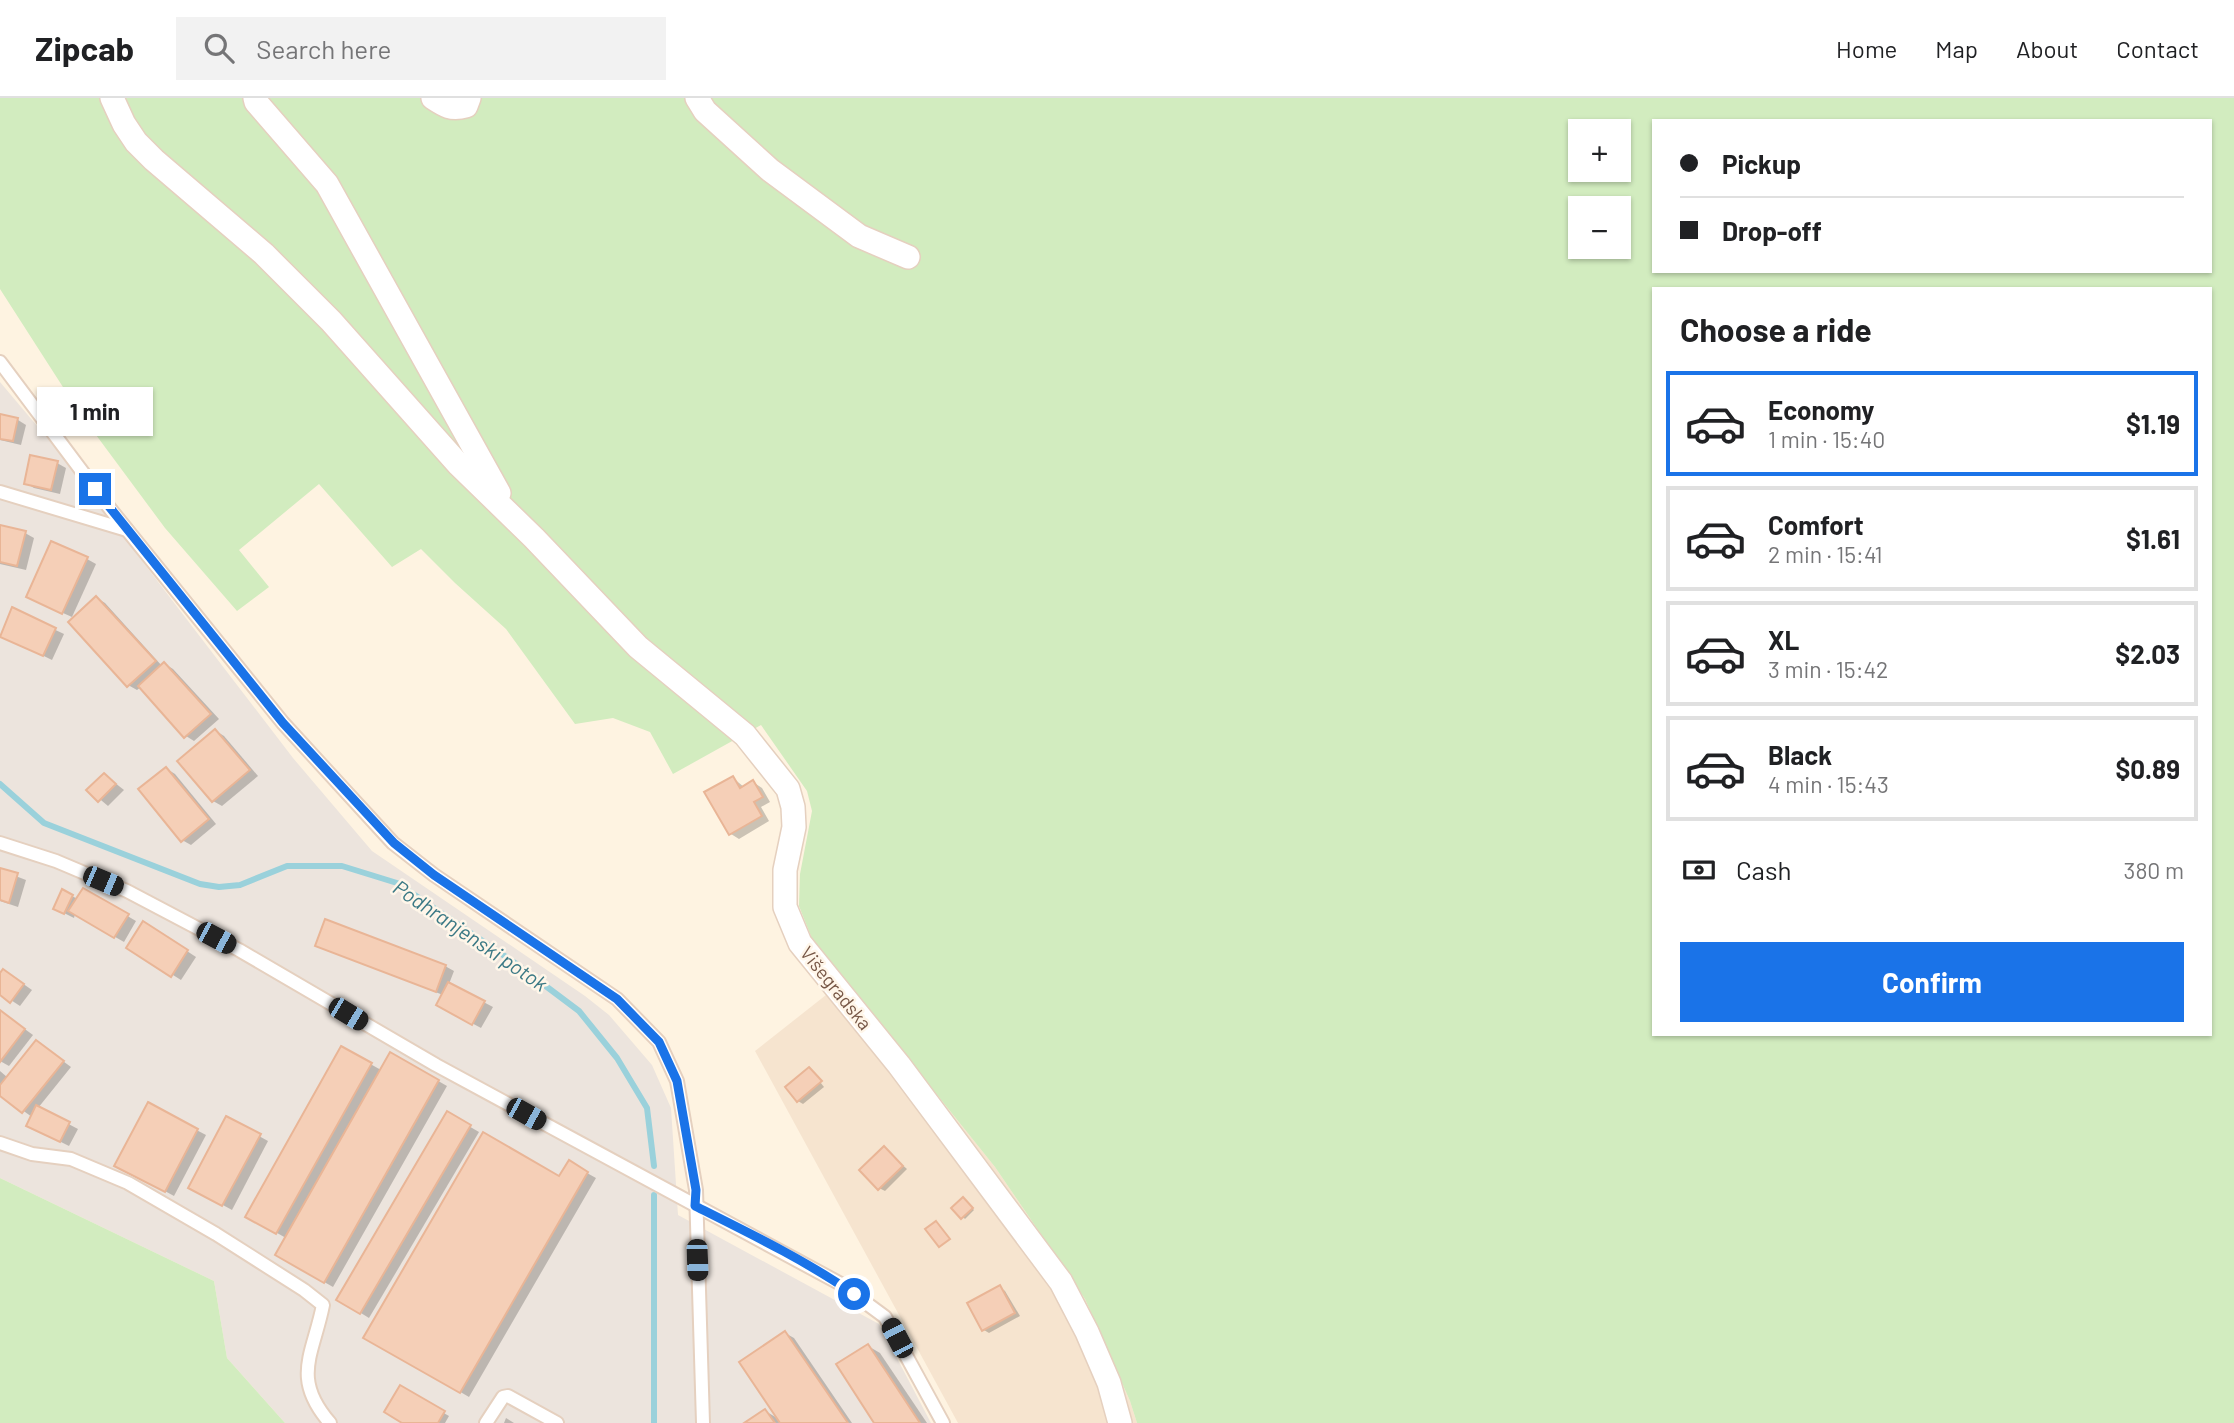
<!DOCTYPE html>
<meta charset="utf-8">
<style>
body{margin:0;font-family:Barlow,sans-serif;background:#f2f2f2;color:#202124;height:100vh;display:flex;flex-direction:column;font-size:26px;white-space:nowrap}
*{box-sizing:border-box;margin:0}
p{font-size:23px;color:#757577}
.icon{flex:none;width:38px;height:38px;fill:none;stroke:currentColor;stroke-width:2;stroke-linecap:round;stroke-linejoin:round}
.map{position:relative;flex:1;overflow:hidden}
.details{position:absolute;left:1652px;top:189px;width:560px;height:749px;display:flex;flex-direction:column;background:#fff;border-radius:0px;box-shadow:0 2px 5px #0004}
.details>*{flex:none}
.top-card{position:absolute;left:1652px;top:21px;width:560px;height:154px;border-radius:0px;box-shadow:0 2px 5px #0004;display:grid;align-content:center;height:154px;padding:0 28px;background:#fff}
.buttons{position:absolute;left:1568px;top:21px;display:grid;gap:14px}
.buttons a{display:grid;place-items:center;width:63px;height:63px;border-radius:0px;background:#fff;box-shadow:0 2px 5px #0004;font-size:35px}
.end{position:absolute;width:32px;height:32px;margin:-16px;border:9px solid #1a73e8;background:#fff;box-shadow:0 0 0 4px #fff}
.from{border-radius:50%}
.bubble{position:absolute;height:49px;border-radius:0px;background:#fff;box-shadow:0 2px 5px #0004;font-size:23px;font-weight:700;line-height:49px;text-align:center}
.car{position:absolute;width:21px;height:42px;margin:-21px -10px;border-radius:9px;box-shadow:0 0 5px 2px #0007;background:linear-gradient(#222 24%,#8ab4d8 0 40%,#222 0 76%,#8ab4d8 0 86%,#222 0)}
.top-card b{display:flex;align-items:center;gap:24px;height:66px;font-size:26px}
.top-card b+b{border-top:2px solid #e0e0e0}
.top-card i{width:18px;height:18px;background:#202124}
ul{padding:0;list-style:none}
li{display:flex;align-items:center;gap:21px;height:105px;margin:0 14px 10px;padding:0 14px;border:4px solid #e0e0e0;border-radius:0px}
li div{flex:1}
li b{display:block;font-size:26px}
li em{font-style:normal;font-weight:700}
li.active{border-color:#1a73e8}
li>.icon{width:63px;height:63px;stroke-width:1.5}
h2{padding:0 28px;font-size:32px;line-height:84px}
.pay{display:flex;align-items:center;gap:18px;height:77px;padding:0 28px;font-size:26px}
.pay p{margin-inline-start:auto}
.cta{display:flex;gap:14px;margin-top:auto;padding:14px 28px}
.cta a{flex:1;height:80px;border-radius:0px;background:#1a73e8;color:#fff;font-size:28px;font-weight:700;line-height:80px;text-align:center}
header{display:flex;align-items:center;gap:42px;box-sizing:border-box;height:98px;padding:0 35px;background:#fff;border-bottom:2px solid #e0e0e0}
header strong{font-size:33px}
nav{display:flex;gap:38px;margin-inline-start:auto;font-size:24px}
.search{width:490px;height:63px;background:#f2f2f2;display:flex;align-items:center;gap:18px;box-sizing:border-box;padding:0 24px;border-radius:0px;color:#757577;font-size:26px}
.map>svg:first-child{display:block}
.residential{fill:#f6e4cf}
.industrial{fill:#ece4dd}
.green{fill:#d2ecbf;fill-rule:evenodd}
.shadow{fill:#0003}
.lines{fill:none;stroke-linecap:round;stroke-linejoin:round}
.stream{stroke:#9ad1db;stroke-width:6}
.building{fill:#f5cfb7;stroke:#e9b596;stroke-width:2}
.service-casing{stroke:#e5d0bf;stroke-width:16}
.minor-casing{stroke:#e5d0bf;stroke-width:26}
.service{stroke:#fff;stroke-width:12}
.minor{stroke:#fff;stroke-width:23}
.route{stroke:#1a73e8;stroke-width:9}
.labels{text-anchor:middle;stroke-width:5;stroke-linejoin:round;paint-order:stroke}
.street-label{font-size:19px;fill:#775746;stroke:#fff6e9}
.water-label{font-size:21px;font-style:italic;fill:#3b7985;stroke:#fff6e9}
</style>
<header>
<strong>Zipcab</strong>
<div class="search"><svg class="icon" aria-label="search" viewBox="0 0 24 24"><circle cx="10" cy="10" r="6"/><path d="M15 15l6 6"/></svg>Search here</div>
<nav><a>Home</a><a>Map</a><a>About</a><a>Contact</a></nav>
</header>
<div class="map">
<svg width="2234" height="1325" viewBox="0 0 2234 1325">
<rect width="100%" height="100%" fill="#fef3e1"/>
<polygon class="residential" points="845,882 995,1069 1085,1201 1130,1303 1137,1325 958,1325 755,953"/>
<polygon class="industrial" points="0,284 54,348 293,660 372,753 585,898 609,917 652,967 671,1010 678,1117 879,1226 931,1325 285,1325 227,1260 214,1183 0,1080"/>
<g class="green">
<path d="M0 0H2234V1325H1137L1130 1303 1085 1201 995 1069 812 841 799 808 800 776 812 713 807 693 761 627 673 676 650 634 613 620 575 626 506 531 455 485 421 451 392 469 319 386 239 452 269 489 237 513 165 430 79 314 0 191ZM1654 23H2210V173H1654ZM1580 33H1619V72H1580ZM1580 110H1619V149H1580ZM1654 191H2210V936H1654Z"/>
<polygon points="0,1080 214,1183 227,1260 285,1325 0,1325"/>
</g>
<g class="shadow">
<polygon points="0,318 18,322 26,327 21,347 0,342"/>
<polygon points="57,365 66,370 60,396 34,390 26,385"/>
<polygon points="0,429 25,435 34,440 26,472 0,466"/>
<polygon points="87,461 96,466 72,519 36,503"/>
<polygon points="97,500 105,505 162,568 165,566 173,571 219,621 194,643 186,638 141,589 137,592 128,587"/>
<polygon points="13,512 64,536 52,562 1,537"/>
<polygon points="216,633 224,638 258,678 222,708 213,703 179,664"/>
<polygon points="167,671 175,676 216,726 191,747 182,742"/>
<polygon points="105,677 124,692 108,708 89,692"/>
<polygon points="733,680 744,689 753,684 762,690 770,704 761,709 769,723 739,741 731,736"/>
<polygon points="0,772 26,782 18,809 0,803"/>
<polygon points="83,792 136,823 124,844 75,816 74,820 64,815 63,794 78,801"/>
<polygon points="152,830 196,859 181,882 128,849"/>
<polygon points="317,848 445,868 454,873 449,886 493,909 481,930 438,907 443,897"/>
<polygon points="0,878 12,878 32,892 20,908 0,895"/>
<polygon points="0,913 33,937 9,968 0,963"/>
<polygon points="37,944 71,969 38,1010 78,1031 69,1048 37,1032 32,1019 0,996 0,973 7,979"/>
<polygon points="342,950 381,972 391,956 447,988 333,1189 277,1157 286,1140 247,1118"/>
<polygon points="810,971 824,989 803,1006 798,1003"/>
<polygon points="149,1007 206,1037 174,1098 117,1067"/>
<polygon points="448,1016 479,1034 369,1220 338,1201"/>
<polygon points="227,1020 268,1043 232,1112 190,1089"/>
<polygon points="884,1051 907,1071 885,1093 879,1090"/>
<polygon points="569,1065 596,1080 469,1299 366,1239 560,1081"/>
<polygon points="965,1103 974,1112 965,1121 954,1110"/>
<polygon points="1000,1189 1005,1193 1020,1218 989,1235 984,1232"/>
<polygon points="785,1235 794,1240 852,1325 747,1325 765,1313 779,1321"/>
<polygon points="868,1248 880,1255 927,1325 877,1325"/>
<polygon points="400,1290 449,1318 445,1325 406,1325"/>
<polygon points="506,1320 514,1325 504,1325"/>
</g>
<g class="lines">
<g class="stream">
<polyline points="0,686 44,725 200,786 219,789 240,787 287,768 342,768 397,785 515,865 579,913 617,960 647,1010 654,1068"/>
<polyline points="654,1097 654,1325"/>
</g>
</g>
<g class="building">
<polygon points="0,316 18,320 13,343 0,341"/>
<polygon points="30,357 58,363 51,392 24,386"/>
<polygon points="0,427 26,433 17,468 0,464"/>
<polygon points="51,443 88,459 62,516 26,499"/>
<polygon points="96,498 156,563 127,589 68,524"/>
<polygon points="12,509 56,530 43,558 0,539"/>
<polygon points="164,564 211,616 184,640 138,588"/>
<polygon points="215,631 250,672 212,704 177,663"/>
<polygon points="166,669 209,721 181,744 138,691"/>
<polygon points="104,675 116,686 98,704 86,692"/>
<polygon points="733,678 740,690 753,682 763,699 754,704 762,718 729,737 704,694"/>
<polygon points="0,770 18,775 9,805 0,802"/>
<polygon points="83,790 129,816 114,840 68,813"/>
<polygon points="62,791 73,797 64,816 53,811"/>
<polygon points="325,821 446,867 436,894 315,848"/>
<polygon points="143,823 188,852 171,879 126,850"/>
<polygon points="3,871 24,886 10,905 0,897 0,875"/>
<polygon points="448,884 485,903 472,927 436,907"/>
<polygon points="0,912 25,931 0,964"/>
<polygon points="36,942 64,963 22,1015 0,998 0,987"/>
<polygon points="341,948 372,965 276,1136 245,1119"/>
<polygon points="390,954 439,982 324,1185 275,1157"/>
<polygon points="809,969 822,983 797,1004 785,989"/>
<polygon points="148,1004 198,1031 165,1094 114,1068"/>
<polygon points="36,1007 70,1024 60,1044 26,1028"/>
<polygon points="447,1013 471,1027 360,1216 336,1202"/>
<polygon points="226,1018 261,1036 222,1108 188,1090"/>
<polygon points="483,1034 559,1078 569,1062 588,1074 460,1295 363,1240"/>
<polygon points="884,1048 903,1068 878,1092 859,1072"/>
<polygon points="963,1099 973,1110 961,1121 951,1110"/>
<polygon points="936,1123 950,1141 939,1149 925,1131"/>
<polygon points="1000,1187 1015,1215 982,1233 967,1205"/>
<polygon points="785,1233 848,1325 780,1325 739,1264"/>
<polygon points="868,1246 920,1325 874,1325 836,1266"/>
<polygon points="400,1287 445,1313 438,1325 402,1325 384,1314"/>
<polygon points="765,1311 775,1325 744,1325"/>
</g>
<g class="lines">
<g class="service-casing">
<g id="service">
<polyline points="0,264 111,412 283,625 393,745 434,777 617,901 659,944 677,983 696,1092 703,1325"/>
<polyline points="0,394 127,432"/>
<polyline points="0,745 56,763 127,793 239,852 436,967 839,1185 885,1219 943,1325"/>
<path d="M0 1045 32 1056 71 1061 128 1085 216 1136 304 1192 323 1207C313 1257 291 1280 330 1325"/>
<polyline points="486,1325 503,1299 508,1298 557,1325"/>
</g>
</g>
<g class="minor-casing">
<g id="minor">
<polyline points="112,0 124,26 136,44 154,62 264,156 331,223 459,367 534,440 638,549 745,637 788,691 793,709 794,729 785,772 785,809 800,845 899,967 1061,1184 1087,1234 1109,1285 1120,1325"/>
<polyline points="255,0 256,4 327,86 499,395"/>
<path d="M433 0C445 8 451 12 466 8L469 0"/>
<polyline points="697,0 705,13 770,72 859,138 908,159"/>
</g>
</g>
<use href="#service" class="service"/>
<use href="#minor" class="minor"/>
</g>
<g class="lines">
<path class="route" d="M95 391 283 625 394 745 434 777 617 901 659 944 677 983 696 1092 695 1108C749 1135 805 1162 854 1196"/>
</g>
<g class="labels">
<g class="street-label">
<text transform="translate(836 890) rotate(51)" y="7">Višegradska</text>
</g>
<g class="water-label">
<text transform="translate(470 838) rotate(34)" y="7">Podhranjenski potok</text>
</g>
</g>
</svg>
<div class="buttons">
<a>+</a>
<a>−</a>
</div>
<i class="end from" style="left:854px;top:1196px"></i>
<i class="end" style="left:95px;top:391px"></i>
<div class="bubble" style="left:37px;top:289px;width:116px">1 min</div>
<i class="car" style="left:103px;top:783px;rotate:113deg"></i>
<i class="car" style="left:216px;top:840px;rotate:118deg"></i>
<i class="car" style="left:348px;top:916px;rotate:121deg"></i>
<i class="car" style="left:526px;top:1016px;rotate:119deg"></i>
<i class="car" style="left:697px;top:1162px;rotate:178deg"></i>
<i class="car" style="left:897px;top:1240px;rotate:332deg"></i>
<div class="top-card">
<b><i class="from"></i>Pickup</b>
<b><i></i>Drop-off</b>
</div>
<section class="details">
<h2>Choose a ride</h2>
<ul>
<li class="active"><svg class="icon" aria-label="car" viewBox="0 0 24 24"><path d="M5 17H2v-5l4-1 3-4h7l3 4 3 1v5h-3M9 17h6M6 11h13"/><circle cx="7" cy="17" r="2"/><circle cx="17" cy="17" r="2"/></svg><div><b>Economy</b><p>1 min · 15:40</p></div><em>$1.19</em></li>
<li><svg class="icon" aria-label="car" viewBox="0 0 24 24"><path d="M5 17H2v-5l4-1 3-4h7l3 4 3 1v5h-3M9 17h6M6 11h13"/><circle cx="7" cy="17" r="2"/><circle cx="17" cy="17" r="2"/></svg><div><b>Comfort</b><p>2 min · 15:41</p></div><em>$1.61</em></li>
<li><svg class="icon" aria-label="car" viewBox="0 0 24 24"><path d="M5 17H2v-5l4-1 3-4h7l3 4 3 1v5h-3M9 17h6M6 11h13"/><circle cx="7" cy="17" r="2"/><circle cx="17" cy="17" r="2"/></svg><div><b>XL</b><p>3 min · 15:42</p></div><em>$2.03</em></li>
<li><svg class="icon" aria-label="car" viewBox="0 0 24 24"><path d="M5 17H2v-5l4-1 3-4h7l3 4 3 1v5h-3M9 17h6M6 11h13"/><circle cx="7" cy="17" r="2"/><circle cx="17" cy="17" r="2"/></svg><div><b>Black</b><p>4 min · 15:43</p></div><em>$0.89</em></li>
</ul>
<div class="pay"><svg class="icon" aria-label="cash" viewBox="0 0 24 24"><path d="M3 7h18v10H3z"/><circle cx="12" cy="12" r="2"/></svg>Cash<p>380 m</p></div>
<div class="cta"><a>Confirm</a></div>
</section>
</div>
